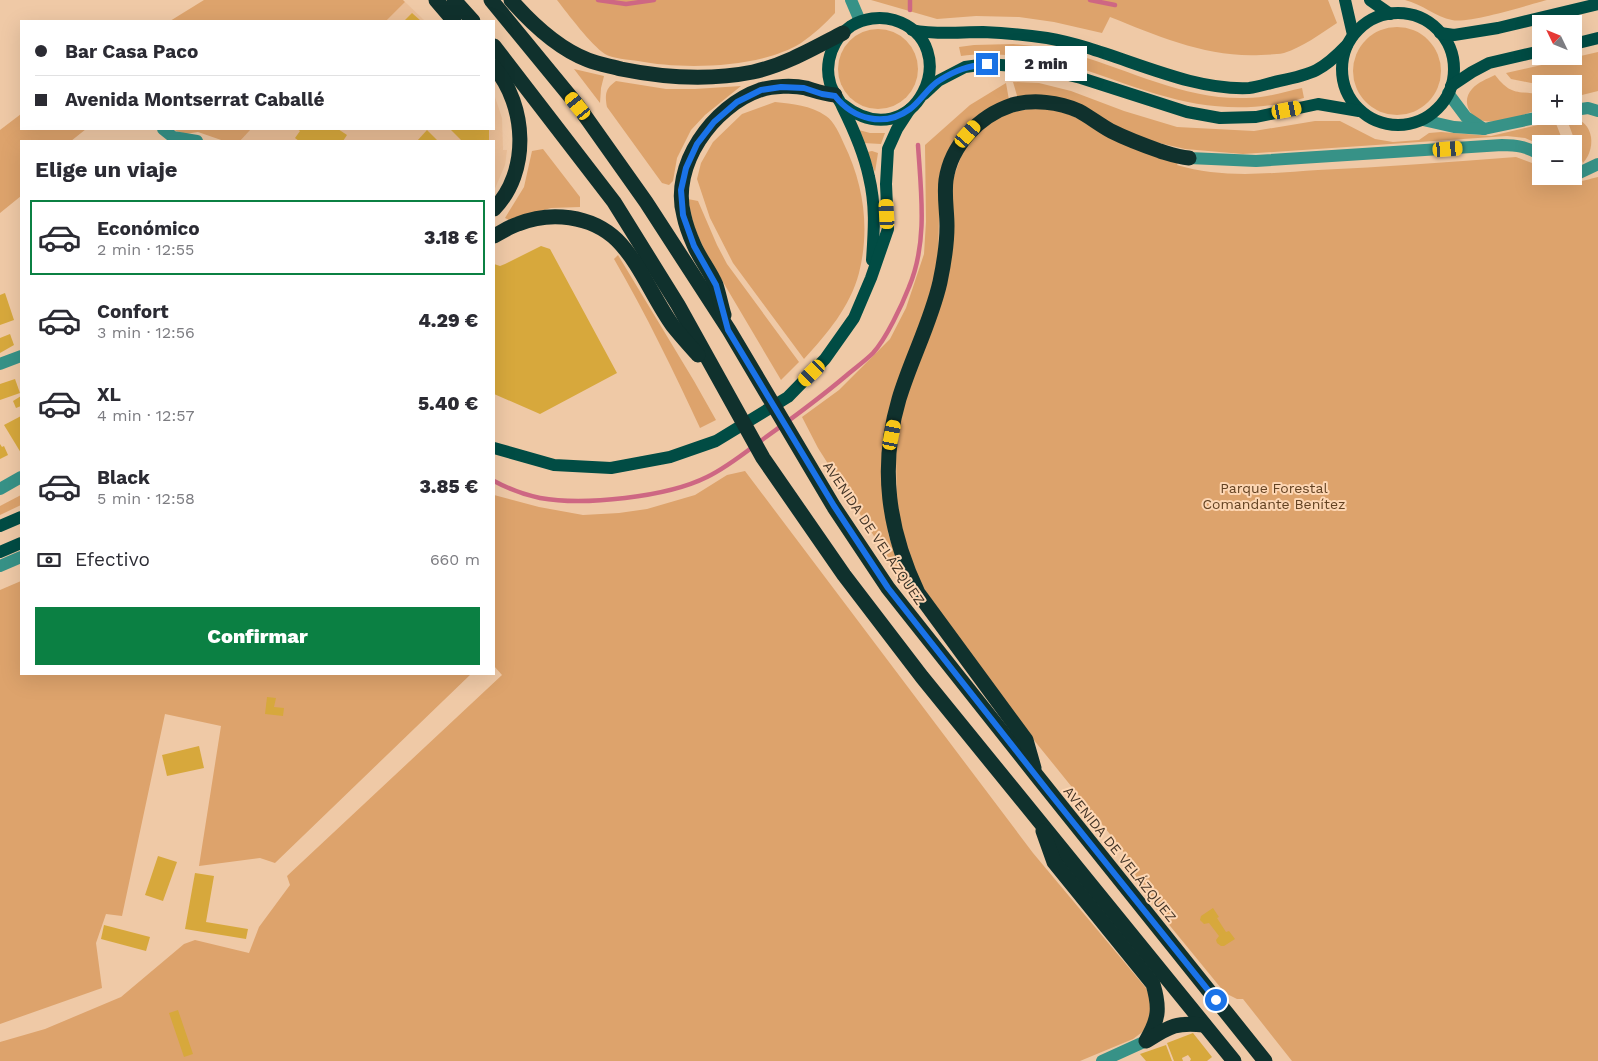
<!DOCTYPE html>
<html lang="es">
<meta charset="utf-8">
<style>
body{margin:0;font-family:"Work Sans",sans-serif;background:#f7f7f7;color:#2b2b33;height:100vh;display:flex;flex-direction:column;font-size:19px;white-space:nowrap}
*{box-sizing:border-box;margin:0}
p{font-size:16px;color:#7c7c81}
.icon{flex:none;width:28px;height:28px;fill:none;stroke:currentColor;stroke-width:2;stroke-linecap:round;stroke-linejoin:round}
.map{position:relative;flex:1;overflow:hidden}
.panel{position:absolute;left:20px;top:140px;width:475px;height:535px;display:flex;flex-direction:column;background:#fff;border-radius:0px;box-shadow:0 5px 20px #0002}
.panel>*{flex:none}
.banner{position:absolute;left:20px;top:20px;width:475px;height:110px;border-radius:0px;box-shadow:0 5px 20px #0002;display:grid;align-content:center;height:110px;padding:0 15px;background:#fff}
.needle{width:32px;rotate:313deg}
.fabs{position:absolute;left:1532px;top:15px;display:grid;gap:10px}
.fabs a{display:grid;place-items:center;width:50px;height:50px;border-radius:0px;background:#fff;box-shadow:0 5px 20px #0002;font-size:25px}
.end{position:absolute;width:22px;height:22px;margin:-11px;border:6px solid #1a73e8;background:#fff;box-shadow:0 0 0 2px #fff}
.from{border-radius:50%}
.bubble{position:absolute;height:35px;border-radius:0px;background:#fff;box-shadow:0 5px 20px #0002;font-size:16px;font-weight:800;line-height:35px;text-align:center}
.car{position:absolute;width:15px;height:30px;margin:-15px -8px;border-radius:6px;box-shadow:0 0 4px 1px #0007;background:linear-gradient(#f5c518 24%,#345 0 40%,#f5c518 0 76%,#345 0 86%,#f5c518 0)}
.banner b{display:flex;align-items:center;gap:18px;height:48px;font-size:19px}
.banner b+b{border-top:1px solid #e1e1e2}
.banner i{width:12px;height:12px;background:#2b2b33}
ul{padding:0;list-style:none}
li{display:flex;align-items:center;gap:15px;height:75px;margin:0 10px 8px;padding:0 5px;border:2px solid transparent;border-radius:0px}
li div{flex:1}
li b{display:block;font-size:19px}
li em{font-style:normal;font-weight:800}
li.active{border-color:#0b8043}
li>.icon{width:45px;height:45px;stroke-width:1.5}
h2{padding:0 15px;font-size:22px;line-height:60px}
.pay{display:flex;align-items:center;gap:12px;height:55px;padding:0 15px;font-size:19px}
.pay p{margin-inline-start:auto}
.action{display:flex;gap:10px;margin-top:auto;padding:10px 15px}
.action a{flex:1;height:58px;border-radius:0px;background:#0b8043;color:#fff;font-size:20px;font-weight:800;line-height:58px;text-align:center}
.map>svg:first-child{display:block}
.built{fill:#eabe97}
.green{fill:#dda36c}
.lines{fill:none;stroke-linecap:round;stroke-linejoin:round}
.stream{stroke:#ce6783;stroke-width:4.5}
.building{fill:#d7a83c}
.minor{stroke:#379287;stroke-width:12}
.major{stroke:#014c44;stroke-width:12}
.highway{stroke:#10312d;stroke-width:15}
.route{stroke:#1a73e8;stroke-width:6}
.labels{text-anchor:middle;stroke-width:4;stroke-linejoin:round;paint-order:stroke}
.park-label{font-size:14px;fill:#634222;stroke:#fdd6b3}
.street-label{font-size:14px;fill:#443527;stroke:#fdd6b3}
</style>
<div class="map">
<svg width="1598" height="1061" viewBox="0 0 1598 1061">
<rect width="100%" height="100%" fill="#efc9a6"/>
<g class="built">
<polygon points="405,2 425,21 386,21"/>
<polygon points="494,94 502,118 503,150 507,150 505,165 494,191 494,141 240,141 251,129 494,129"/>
</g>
<g class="green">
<polygon points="204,0 403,0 405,2 386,21 170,21"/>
<path d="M557 0H835V13C825 24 814 34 801 43 761 68 684 70 638 61 630 60 611 58 605 54 591 45 568 14 557 0Z"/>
<path d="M871 0H1328L1337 23C1320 34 1303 47 1284 53 1276 55 1268 54 1261 55 1207 58 1158 36 1110 17L1102 33 1054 22 1019 17 976 16 937 19Z"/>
<path d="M1405 0H1547C1528 5 1468 24 1452 20 1436 17 1422 4 1405 0Z"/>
<circle cx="1397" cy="71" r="44"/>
<circle cx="878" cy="69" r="40"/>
<path d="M1013 44C1034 46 1056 48 1077 55 1132 71 1186 100 1246 98 1265 98 1284 92 1302 88L1304 98C1215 123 1154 93 1071 65 1039 58 993 51 961 56L959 47 974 45Z"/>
<polygon points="1598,52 1598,91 1574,97 1574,84 1541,85 1511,79 1506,73"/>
<polygon points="574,69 604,76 601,88 600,103"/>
<path d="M1495 75C1512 97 1518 90 1541 95V109C1524 114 1502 124 1484 121 1469 118 1461 101 1472 89 1478 82 1487 79 1495 75Z"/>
<path d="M616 81 666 89H695L741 86 705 115 691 130 677 158 673 181 669 185 662 183 607 107C605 94 605 89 616 81Z"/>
<polygon points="1013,82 1039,83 1071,91 1124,111 1177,127 1254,131 1315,121 1340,121 1375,139 1393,142 1419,140 1429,133 1441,132 1491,136 1555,121 1564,144 1541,145 1525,138 1507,136 1243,154 1185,149 1142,139 1106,123 1018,99"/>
<polygon points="1006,83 1009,100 950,151 940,173 938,262 883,489 888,533 905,585 818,448 802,417 839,390 890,339 906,308 924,254 926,222 925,145 970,105"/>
<path d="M775 102C793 104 810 105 826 116 834 121 840 135 844 144 864 185 870 229 859 273 850 307 827 334 804 359L733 263 710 218 697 179 701 163 713 142 742 114Z"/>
<path d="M1038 108 1061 111 1178 163 1177 165C1222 179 1272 173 1318 170 1384 167 1450 162 1516 157L1532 163 1541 169V176C1552 176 1559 181 1569 182 1578 183 1589 179 1598 177V1061H1292L1243 999H1237L1225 993 1148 899 1122 849 1008 708 919 582 904 542 897 508 896 454 902 411 921 352 951 184 965 146 984 125 1010 112Z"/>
<polygon points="21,114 21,129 86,129 71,141 21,141 21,196 0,213 0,130"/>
<path d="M1566 117C1593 117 1598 146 1583 163Z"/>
<polygon points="171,129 251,129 240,141 224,141 198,132 185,134"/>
<polygon points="859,130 870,133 885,133 881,144 863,143"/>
<polygon points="543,149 580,197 580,207 551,208 509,220 505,218 524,187 532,151"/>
<polygon points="872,151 878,153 875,172 867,152"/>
<polygon points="688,199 698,201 717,245 727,264 799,362 781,380 707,255 694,227"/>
<path d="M618 255 694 381 716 420 700 428C673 370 646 314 614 259Z"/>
<polygon points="745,471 1033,853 1146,988 1152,1000 1149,1027 1133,1039 1080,1061 0,1061 0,1042 45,1029 121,997 184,944 195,940 249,953 259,927 290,885 287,876 502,675 494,666 494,495 539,507 583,515 619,513 647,509 695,495 727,475"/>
<polygon points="21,495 21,505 0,515 0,506"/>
<polygon points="21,581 21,674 471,674 275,863 260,858 199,866 221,726 165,714 122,916 106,914 96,943 102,988 0,1024 0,590"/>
</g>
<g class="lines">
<g class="stream">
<polyline points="598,0 626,4 654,0"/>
<polyline points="910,0 910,10"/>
<polyline points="1090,0 1115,5"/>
<path d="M494 481C507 488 525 495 540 498 584 506 667 497 707 477 728 467 747 451 766 437 794 417 821 397 847 375 855 368 865 361 873 353 886 339 902 305 909 287 928 242 921 192 918 145"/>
</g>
</g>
<g class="building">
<polygon points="412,13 421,21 404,21"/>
<polygon points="297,129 338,129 347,135 343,141 299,141 295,138 300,131"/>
<polygon points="450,129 489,129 489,141 462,141"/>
<polygon points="427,130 438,141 417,141"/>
<polygon points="541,246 550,249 617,373 540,414 494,394 494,264 500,266 505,264"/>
<polygon points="5,293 14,320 0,325 0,295"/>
<polygon points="10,334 14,345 0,353 0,338"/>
<polygon points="15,379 20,393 0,400 0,384"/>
<polygon points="21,396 21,406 16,408 13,401"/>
<polygon points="21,416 21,453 4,425"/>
<polygon points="0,444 2,447 4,446 8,455 0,459"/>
<polygon points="267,697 276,698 274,707 284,708 283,716 265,714"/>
<polygon points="199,746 204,768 167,776 162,755"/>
<polygon points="158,856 177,862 163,901 145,895"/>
<polygon points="195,873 214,876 206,922 248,929 246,939 185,929"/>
<polygon points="1213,908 1219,917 1217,918 1226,932 1229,931 1235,939 1224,946 1221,946 1217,943 1216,940 1219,936 1209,923 1204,924 1200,920 1201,916"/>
<polygon points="104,925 150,937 146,951 101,939"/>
<polygon points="178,1010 193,1054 184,1057 169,1013"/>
<polygon points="1193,1033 1212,1057 1207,1061 1190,1061 1191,1059 1188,1055 1182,1058 1183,1061 1174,1061 1167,1043"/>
<polygon points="1166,1045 1172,1061 1146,1061 1140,1054"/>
</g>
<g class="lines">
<g class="minor">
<polyline points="851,0 860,21"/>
<polyline points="1448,93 1466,117 1484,129"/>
<polyline points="1574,110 1588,108 1598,111"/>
<polyline points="1423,120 1454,127 1484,129 1545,116"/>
<polyline points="163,129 173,137 197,141"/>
<path d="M1189 158 1256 161 1502 145C1517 145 1528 147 1541 155"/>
<polyline points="1574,173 1579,173 1598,164"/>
<polyline points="0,364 21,356"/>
<polyline points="0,489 21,477"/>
<polyline points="0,566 21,557"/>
<polyline points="1102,1061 1146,1041"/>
</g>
<g class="major">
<polyline points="1345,0 1353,35"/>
<polyline points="1370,0 1390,14"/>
<circle cx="1398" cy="69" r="56"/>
<path d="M912 30C936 35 959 32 983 32 1004 33 1027 35 1047 38 1113 49 1183 91 1249 88 1259 87 1269 83 1279 81 1313 74 1322 71 1347 45"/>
<polyline points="1440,33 1454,35 1498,28 1598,4"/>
<polyline points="1574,44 1598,38"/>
<polyline points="1451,86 1472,72 1489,63 1541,51"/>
<polyline points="924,94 938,81 965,67 987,64 1040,68 1081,78 1187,112 1220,118 1256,117 1318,104 1359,111"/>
<path d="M842 104C915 162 968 43 894 20 880 16 864 18 851 26 833 38 824 62 830 83 832 92 839 98 842 106 853 128 864 153 869 177 876 206 874 231 872 260"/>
<polyline points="494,448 554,465 611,468 670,457 716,441 788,397 825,359 854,318 871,278 888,229 886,184 888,149 897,129 910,109"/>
<polyline points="0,526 21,517"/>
<polyline points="0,552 21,543"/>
</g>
<g class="highway">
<polyline points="436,0 454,21"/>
<polyline points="454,0 473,21"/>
<polyline points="491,0 578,106 646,202 729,330 834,507 888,588 1037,776 1265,1061"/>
<path d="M511 0C532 24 557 48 588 60 598 64 610 66 621 69 665 78 708 81 753 72 785 65 814 48 843 33"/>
<polyline points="494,46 614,202 678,305 763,458 844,575 922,677 1234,1061"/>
<path d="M494 67C527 106 530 172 494 209"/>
<path d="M494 236C502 232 509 227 518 224 550 211 591 215 617 240 640 263 654 300 673 326 681 336 690 346 698 355"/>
<path d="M724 315C721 305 719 294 716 285 710 271 700 259 694 245 690 236 686 226 684 216 670 166 713 106 760 90 773 86 793 85 806 88 816 91 824 94 835 95"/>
<path d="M1034 768 1026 740 918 593C888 530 879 467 899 399 911 359 931 322 940 282 944 263 947 244 947 226 947 211 944 195 946 180 951 145 979 116 1012 105 1033 99 1059 102 1079 111 1090 117 1100 125 1111 131 1127 139 1143 145 1160 151 1170 154 1178 157 1189 158"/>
<path d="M1043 831 1054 862 1153 984C1160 1008 1159 1019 1146 1041"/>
<path d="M1148 1040C1170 1026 1177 1022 1204 1025"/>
</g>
</g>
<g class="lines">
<path class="route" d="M987 64C968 66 956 70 940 80 928 87 921 101 910 109 884 128 853 119 835 96L822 94 804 88 781 87 761 90 737 102 714 122 697 144 686 168 681 190 683 215 694 246 716 285 728 330 834 506 888 588 1048 791 1216 1000"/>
</g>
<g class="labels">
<g class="park-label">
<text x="1274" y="493">Parque Forestal<tspan x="1274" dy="16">Comandante Benítez</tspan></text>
</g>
<g class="street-label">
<text transform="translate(874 533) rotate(56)" y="5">AVENIDA DE VELÁZQUEZ</text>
<text transform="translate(1120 854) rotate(51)" y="5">AVENIDA DE VELÁZQUEZ</text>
</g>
</g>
</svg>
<div class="fabs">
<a><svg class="needle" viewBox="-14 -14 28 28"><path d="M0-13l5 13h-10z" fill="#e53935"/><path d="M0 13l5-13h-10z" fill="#7c7c81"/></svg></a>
<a>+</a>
<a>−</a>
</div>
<i class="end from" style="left:1216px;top:1000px"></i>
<i class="end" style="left:987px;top:64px"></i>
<div class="bubble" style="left:1005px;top:46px;width:82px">2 min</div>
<i class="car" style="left:578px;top:106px;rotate:321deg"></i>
<i class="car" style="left:1287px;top:110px;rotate:79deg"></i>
<i class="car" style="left:968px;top:134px;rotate:41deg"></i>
<i class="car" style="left:1448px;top:149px;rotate:86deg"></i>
<i class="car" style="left:887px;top:214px;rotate:357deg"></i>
<i class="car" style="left:812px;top:373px;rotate:225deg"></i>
<i class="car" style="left:892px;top:435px;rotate:11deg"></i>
<div class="banner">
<b><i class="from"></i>Bar Casa Paco</b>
<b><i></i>Avenida Montserrat Caballé</b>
</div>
<section class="panel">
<h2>Elige un viaje</h2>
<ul>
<li class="active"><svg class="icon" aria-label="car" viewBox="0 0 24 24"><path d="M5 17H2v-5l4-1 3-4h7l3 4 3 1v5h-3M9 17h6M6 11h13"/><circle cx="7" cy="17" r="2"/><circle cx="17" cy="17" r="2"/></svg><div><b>Económico</b><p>2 min · 12:55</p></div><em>3.18 €</em></li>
<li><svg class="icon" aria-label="car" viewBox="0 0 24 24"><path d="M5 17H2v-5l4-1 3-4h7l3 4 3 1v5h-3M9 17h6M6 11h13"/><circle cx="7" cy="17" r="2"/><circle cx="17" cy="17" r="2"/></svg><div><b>Confort</b><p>3 min · 12:56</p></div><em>4.29 €</em></li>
<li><svg class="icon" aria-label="car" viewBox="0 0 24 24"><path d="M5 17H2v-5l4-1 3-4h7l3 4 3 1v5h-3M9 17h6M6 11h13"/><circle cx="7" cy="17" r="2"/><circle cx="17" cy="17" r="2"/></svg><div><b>XL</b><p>4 min · 12:57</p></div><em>5.40 €</em></li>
<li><svg class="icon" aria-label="car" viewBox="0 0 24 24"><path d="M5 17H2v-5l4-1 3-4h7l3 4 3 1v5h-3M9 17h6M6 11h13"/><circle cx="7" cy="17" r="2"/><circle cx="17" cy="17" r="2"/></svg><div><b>Black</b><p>5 min · 12:58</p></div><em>3.85 €</em></li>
</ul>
<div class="pay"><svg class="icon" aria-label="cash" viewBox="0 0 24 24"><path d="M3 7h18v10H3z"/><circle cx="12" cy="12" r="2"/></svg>Efectivo<p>660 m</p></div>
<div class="action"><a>Confirmar</a></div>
</section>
</div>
